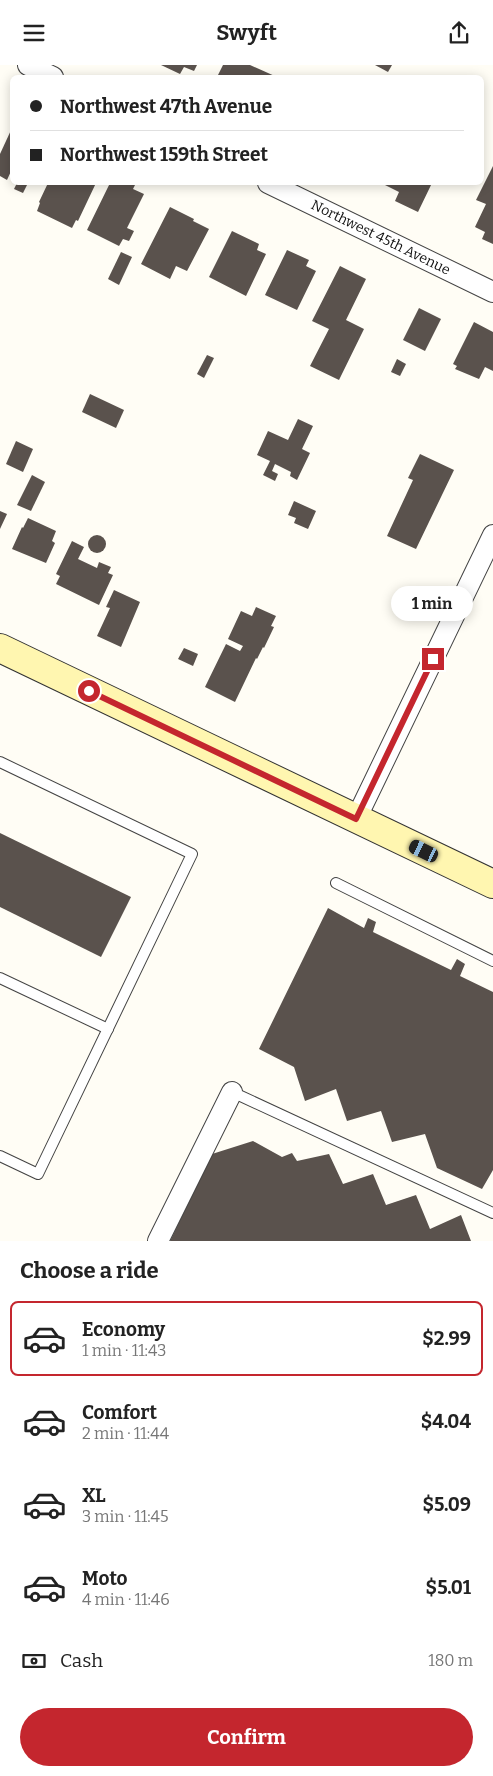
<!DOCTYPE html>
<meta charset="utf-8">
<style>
body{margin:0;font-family:Bitter,serif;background:#f6f6f6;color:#222;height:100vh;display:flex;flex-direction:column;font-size:19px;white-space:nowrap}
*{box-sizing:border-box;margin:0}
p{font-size:16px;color:#767676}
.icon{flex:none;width:28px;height:28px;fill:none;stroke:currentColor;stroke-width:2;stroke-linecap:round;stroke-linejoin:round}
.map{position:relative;height:1176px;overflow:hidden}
.side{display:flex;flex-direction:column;background:#fff;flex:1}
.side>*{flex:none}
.top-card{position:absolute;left:10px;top:10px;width:474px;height:110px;border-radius:8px;box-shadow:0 2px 12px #0003;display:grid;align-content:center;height:110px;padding:0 20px;background:#fff}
.end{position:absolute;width:22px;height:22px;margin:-11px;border:6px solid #c4262e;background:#fff;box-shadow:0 0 0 2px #fff}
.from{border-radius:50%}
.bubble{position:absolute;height:35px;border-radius:18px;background:#fff;box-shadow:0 2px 12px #0003;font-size:16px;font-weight:700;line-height:35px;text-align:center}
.car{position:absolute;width:15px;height:30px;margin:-15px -8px;border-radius:6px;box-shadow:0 0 4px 1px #0007;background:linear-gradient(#222 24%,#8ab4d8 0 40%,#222 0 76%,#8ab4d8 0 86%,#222 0)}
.top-card b{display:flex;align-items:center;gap:18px;height:48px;font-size:19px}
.top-card b+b{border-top:1px solid #e0e0e0}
.top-card i{width:12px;height:12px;background:#222}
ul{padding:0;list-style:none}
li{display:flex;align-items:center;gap:15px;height:75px;margin:0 10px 8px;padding:0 10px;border:2px solid transparent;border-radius:8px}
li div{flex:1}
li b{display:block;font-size:19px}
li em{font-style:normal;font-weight:700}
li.current{border-color:#c4262e}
li>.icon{width:45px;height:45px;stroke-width:1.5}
h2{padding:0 20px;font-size:22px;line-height:60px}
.pay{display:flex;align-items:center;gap:12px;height:55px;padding:0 20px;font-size:19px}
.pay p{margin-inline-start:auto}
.cta{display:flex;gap:10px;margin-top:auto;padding:10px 20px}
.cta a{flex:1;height:58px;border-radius:30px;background:#c4262e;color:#fff;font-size:20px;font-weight:700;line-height:58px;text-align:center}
header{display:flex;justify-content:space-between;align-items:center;height:65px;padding:0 20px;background:#fff;font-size:22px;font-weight:700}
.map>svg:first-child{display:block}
.building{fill:#5a524d}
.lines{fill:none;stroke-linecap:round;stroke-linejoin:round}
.lane-casing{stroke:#444;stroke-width:12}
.street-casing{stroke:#444;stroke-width:22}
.secondary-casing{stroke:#333;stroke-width:30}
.lane{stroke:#fff;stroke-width:10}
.street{stroke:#fff;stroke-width:20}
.secondary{stroke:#fff6b0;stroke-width:28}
.route{stroke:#c4262e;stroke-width:6}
.labels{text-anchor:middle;stroke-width:5;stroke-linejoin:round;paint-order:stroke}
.street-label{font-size:14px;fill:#111;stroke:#fff}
</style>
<header><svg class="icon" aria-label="menu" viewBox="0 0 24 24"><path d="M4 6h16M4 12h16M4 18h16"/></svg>Swyft<svg class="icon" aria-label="share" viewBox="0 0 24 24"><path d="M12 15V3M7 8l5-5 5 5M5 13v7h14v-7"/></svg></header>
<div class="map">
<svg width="493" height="1176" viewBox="0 0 493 1176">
<rect width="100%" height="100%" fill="#fffdf5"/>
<g class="building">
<polygon points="161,0 197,0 194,6 184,2 180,9"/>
<polygon points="223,0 250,0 277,12 217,12"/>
<polygon points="375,0 392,0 388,7"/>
<polygon points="12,63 12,104 7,115 0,111 0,89"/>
<polygon points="493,101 493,179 482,174 485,167 475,162 486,139 476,135"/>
<polygon points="17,118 28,118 23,128 14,124"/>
<polygon points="48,118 96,118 78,156 76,155 72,163 37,146 40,138 39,137"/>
<polygon points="110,118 130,118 135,120 133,124 144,129 127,163 134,166 129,176 123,174 119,181 87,165"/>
<polygon points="381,118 432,118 418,147 395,136 399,127"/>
<polygon points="170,142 194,154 193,156 209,164 187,206 176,201 170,214 141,199"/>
<polygon points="232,166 259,179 257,185 266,189 246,231 209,212"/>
<polygon points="287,185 309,195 306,201 316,206 297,245 265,230"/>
<polygon points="121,187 132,192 119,220 108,214"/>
<polygon points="340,201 366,214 346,255 364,264 339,315 310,301 329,264 312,256"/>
<polygon points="419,243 441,254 425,286 403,275"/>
<polygon points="474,257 493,267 493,306 485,302 479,314 455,304 457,301 453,299"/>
<polygon points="207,290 214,293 204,313 197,309"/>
<polygon points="397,294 406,299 400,311 391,307"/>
<polygon points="90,329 124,345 116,363 82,347"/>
<polygon points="298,354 313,361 302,384 310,388 297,415 290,411 291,407 275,399 272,406 278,409 275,416 263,410 270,396 257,390 268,366 288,375"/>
<polygon points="16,376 33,384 23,407 6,399"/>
<polygon points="420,389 454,405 416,484 387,471 413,415 408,413"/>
<polygon points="32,410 45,417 31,446 17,440"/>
<polygon points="294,436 316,446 308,464 294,458 296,453 288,450"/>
<polygon points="0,446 7,449 0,464"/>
<polygon points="28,453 56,466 52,476 55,478 46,498 12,484 22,462 23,463"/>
<circle cx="97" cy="479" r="9"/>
<polygon points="72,476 84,482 78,494 97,503 99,497 111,502 108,508 113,510 99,540 56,519 60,511 56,509"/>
<polygon points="114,525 140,537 121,582 97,571 110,543 106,542"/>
<polygon points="256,542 276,551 271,561 274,562 264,583 263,582 257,594 256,593 235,637 205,622 226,579 240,586 243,581 228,574 241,546 252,551"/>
<polygon points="184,583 198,589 193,601 178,594"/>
<polygon points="0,768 131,832 101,892 0,842"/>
<polygon points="328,843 364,863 368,853 376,857 373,867 451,905 457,894 465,899 460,911 493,927 493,1105 482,1124 437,1103 425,1069 392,1077 381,1046 347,1056 336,1024 305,1036 294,1002 259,984"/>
<polygon points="253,1076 282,1092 292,1088 297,1096 329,1089 343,1119 373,1109 386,1140 416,1130 430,1164 461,1150 471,1176 170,1176 212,1089"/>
</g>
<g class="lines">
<g class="lane-casing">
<g id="lane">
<polyline points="0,697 192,789 38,1109 0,1091"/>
<polyline points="336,818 493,896"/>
<polyline points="0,913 108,964"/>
<polyline points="232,1027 493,1148"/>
</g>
</g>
<g class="street-casing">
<g id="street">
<polyline points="28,0 53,12"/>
<polyline points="268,118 493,227"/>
<polyline points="356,754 493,470"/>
<polyline points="158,1176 232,1027"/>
</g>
</g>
<g class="secondary-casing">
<polyline id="secondary" points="0,583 493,819"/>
</g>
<use href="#lane" class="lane"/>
<use href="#street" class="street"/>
<use href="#secondary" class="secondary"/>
</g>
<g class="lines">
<polyline class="route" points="89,626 356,754 433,594"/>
</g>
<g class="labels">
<g class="street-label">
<text transform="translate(381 172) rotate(26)" y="5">Northwest 45th Avenue</text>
</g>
</g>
</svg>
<i class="end from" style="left:89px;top:626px"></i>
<i class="end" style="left:433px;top:594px"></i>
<div class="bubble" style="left:391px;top:521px;width:82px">1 min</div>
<i class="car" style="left:424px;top:786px;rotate:296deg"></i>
<div class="top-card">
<b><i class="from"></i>Northwest 47th Avenue</b>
<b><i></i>Northwest 159th Street</b>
</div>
</div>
<section class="side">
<h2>Choose a ride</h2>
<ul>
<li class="current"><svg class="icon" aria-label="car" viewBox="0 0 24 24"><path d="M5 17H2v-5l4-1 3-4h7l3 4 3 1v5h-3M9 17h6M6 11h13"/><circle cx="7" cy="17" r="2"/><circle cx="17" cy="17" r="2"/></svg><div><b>Economy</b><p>1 min · 11:43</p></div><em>$2.99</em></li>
<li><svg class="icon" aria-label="car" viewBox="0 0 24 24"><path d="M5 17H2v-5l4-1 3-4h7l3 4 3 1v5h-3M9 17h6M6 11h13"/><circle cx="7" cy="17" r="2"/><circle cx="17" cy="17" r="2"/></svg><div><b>Comfort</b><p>2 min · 11:44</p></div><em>$4.04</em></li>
<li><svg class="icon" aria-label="car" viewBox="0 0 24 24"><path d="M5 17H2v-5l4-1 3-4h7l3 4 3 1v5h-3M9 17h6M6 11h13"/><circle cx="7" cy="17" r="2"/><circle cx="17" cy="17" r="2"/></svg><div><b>XL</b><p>3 min · 11:45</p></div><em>$5.09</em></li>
<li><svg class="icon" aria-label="car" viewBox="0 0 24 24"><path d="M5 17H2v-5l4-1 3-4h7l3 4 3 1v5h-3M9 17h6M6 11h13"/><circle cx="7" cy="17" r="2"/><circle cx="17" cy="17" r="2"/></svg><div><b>Moto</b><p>4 min · 11:46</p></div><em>$5.01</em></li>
</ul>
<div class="pay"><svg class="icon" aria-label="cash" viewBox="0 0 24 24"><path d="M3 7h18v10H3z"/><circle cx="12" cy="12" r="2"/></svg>Cash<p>180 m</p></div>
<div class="cta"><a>Confirm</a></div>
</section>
